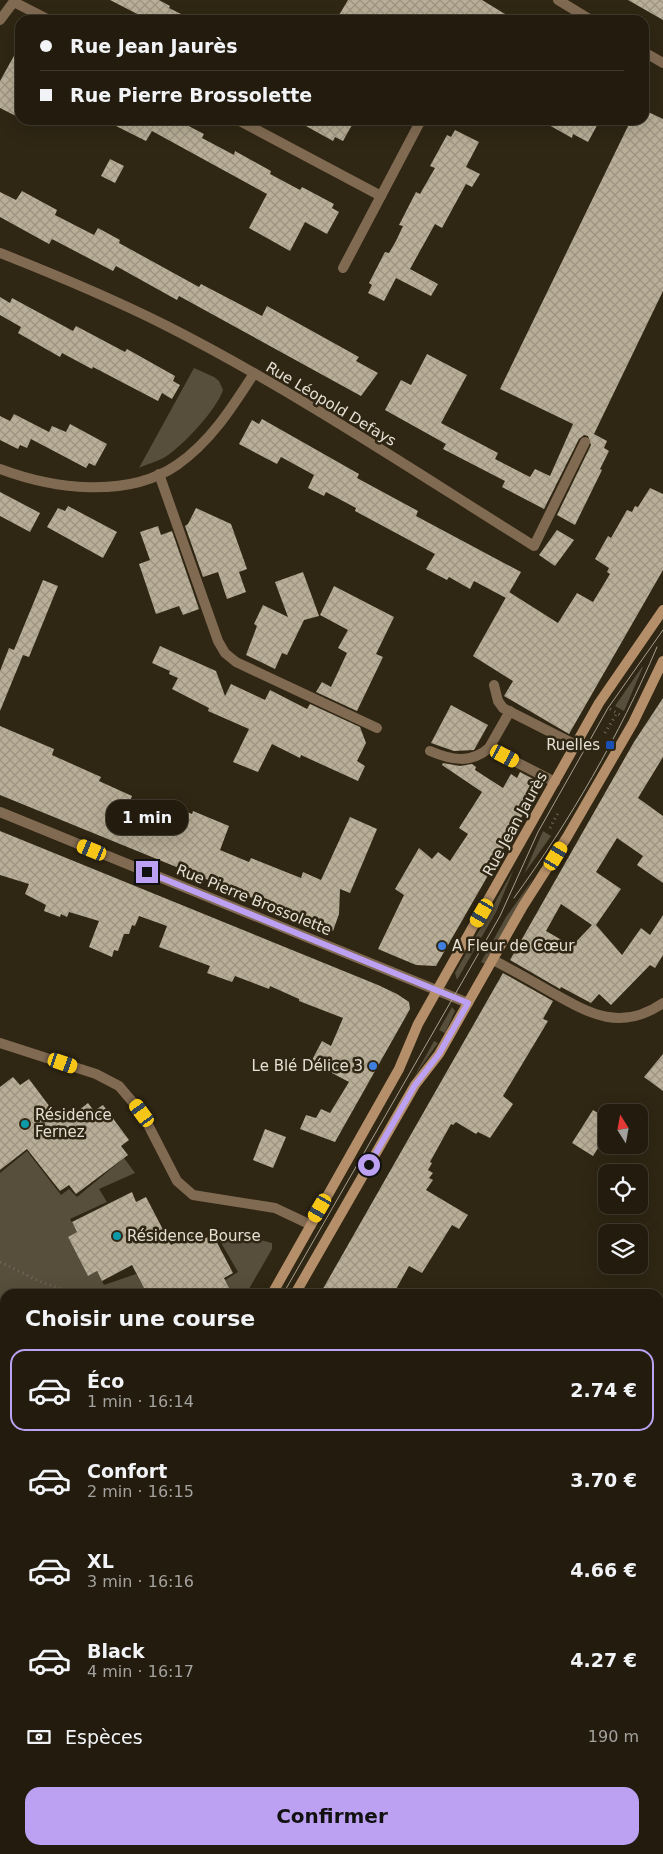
<!DOCTYPE html>
<html lang="fr">
<meta charset="utf-8">
<style>
body{margin:0;font-family:"DejaVu Sans",sans-serif;background:#2f291c;color:#f1f3f6;height:100vh;display:flex;flex-direction:column;font-size:19px;white-space:nowrap}
*{box-sizing:border-box;margin:0}
p{font-size:16px;color:#a3a19e}
.icon{flex:none;width:28px;height:28px;fill:none;stroke:currentColor;stroke-width:2;stroke-linecap:round;stroke-linejoin:round}
.map{position:relative;flex:1;overflow:hidden}
.drawer{position:absolute;left:0px;top:1289px;width:664px;height:566px;display:flex;flex-direction:column;background:#231c0e;border-radius:15px 15px 0 0;box-shadow:0 5px 20px #0002,0 0 0 1px #403a2e}
.drawer>*{flex:none}
.banner{position:absolute;left:15px;top:15px;width:634px;height:110px;border-radius:15px;box-shadow:0 5px 20px #0002,0 0 0 1px #403a2e;display:grid;align-content:center;height:110px;padding:0 25px;background:#231c0e}
.needle{width:32px;rotate:349deg}
.controls{position:absolute;left:598px;top:1104px;display:grid;gap:10px}
.controls a{display:grid;place-items:center;width:50px;height:50px;border-radius:10px;background:#231c0e;box-shadow:0 5px 20px #0002,0 0 0 1px #403a2e;font-size:25px}
.end{position:absolute;width:22px;height:22px;margin:-11px;border:6px solid #bca0f2;background:#111;box-shadow:0 0 0 2px #111}
.from{border-radius:50%}
.bubble{position:absolute;height:35px;border-radius:15px;background:#231c0e;box-shadow:0 5px 20px #0002,0 0 0 1px #403a2e;font-size:16px;font-weight:700;line-height:35px;text-align:center}
.car{position:absolute;width:15px;height:30px;margin:-15px -8px;border-radius:6px;box-shadow:0 0 4px 1px #0007;background:linear-gradient(#f5c518 24%,#345 0 40%,#f5c518 0 76%,#345 0 86%,#f5c518 0)}
.banner b{display:flex;align-items:center;gap:18px;height:48px;font-size:19px}
.banner b+b{border-top:1px solid #403a2e}
.banner i{width:12px;height:12px;background:#f1f3f6}
ul{padding:0;list-style:none}
li{display:flex;align-items:center;gap:15px;height:82px;margin:0 10px 8px;padding:0 15px;border:2px solid transparent;border-radius:15px}
li div{flex:1}
li b{display:block;font-size:19px}
li em{font-style:normal;font-weight:700}
li.active{border-color:#bca0f2}
li>.icon{width:45px;height:45px;stroke-width:1.5}
h2{padding:0 25px;font-size:22px;line-height:60px}
.pay{display:flex;align-items:center;gap:12px;height:55px;padding:0 25px;font-size:19px}
.pay p{margin-inline-start:auto}
.action{display:flex;gap:10px;margin-top:auto;padding:10px 25px}
.action a{flex:1;height:58px;border-radius:15px;background:#bca0f2;color:#111;font-size:20px;font-weight:700;line-height:58px;text-align:center}
.map>svg:first-child{display:block}
.green{fill:#574e3b}
.building{fill:url(#building-cross-hatch);fill-rule:evenodd}
.lines{fill:none;stroke-linecap:round;stroke-linejoin:round}
.path{stroke:#736b5b;stroke-width:3;stroke-dasharray:1 4;stroke-linecap:butt}
.service{stroke:#816a52;stroke-width:10}
.minor{stroke:#816a52;stroke-width:10}
.tertiary{stroke:#816a52;stroke-width:10}
.secondary{stroke:#b48f69;stroke-width:10}
.primary{stroke:#dcac7a;stroke-width:12}
.tram{stroke:#a69f91;stroke-width:1}
.route{stroke:#bca0f2;stroke-width:6}
.transit-dot{fill:#1a4fb4;stroke:#2f2613;stroke-width:2}
.shop-dot{fill:#3f7fe0;stroke:#2f2613;stroke-width:2}
.culture-dot{fill:#0f9aa8;stroke:#2f2613;stroke-width:2}
.labels{text-anchor:middle;stroke-width:5;stroke-linejoin:round;paint-order:stroke}
.street-label{font-size:15px;fill:#e5dfd4;stroke:#2f2613}
.poi-label{font-size:15px;fill:#e5dfd4;stroke:#2f2613;text-anchor:start}
</style>
<div class="map">
<svg width="663" height="1854" viewBox="0 0 663 1854">
<defs>
<pattern id="building-cross-hatch" width="8" height="8" patternUnits="userSpaceOnUse" patternTransform="scale(1.25)"><rect width="8" height="8" fill="#b9ae97"/><path d="M0 0l8 8M0 8l8-8" fill="none" stroke="#9c9381"/></pattern>
</defs>
<rect width="100%" height="100%" fill="#2f2613"/>
<g class="green">
<path d="M194 368 214 377 219 381 223 390C217 409 183 446 165 457 157 462 147 464 139 468Z"/>
<polygon points="642,667 643,667 624,711 615,706"/>
<polygon points="543,831 551,836 524,874"/>
<polygon points="514,869 496,912 457,980 455,973"/>
<polygon points="533,879 485,964 481,962 506,917"/>
<polygon points="452,1007 455,1011 445,1033 439,1030"/>
<polygon points="434,1041 438,1043 414,1077"/>
<polygon points="27,1151 61,1195 69,1189 77,1197 124,1158 135,1173 99,1189 107,1202 70,1219 77,1232 68,1237 88,1276 97,1271 104,1285 136,1274 147,1294 5,1294 5,1430 0,1428 0,1173"/>
<polygon points="216,1234 241,1235 272,1243 272,1249 246,1294 217,1294 225,1280 238,1272"/>
</g>
<g class="building">
<polygon points="110,0 159,0 170,6 169,8 193,20 149,20"/>
<polygon points="348,0 482,0 515,20 336,20"/>
<polygon points="628,0 663,0 663,20"/>
<polygon points="20,45 20,118 0,108 0,81"/>
<polygon points="644,110 663,119 663,291 594,434 607,441 604,448 609,451 600,469 602,470 575,525 557,515 591,445 588,436 584,435 579,439 544,509 502,487 505,481 443,449 446,444 385,410 401,380 411,385 427,354 467,375 441,423 498,453 495,459 530,477 535,469 550,476 573,424 500,389 631,120 644,120"/>
<polygon points="104,120 177,120 204,134 202,138 234,155 235,151 271,171 270,174 300,190 302,187 334,204 332,208 339,212 327,234 305,222 290,251 249,228 267,194 152,131 146,141"/>
<polygon points="295,120 342,120 352,125 343,141 335,137 333,141"/>
<polygon points="540,120 600,120 588,142 573,134 572,138"/>
<polygon points="455,130 479,142 466,167 480,174 472,187 466,184 442,228 435,224 410,269 438,284 431,296 396,278 384,301 368,293 372,285 369,283 385,252 389,253 396,241 403,226 399,225 416,192 420,194 435,168 430,166 447,135 451,137"/>
<polygon points="110,159 124,166 115,183 101,176"/>
<polygon points="22,191 57,210 55,215 94,235 98,228 120,240 119,243 199,287 201,284 262,316 267,306 359,357 356,361 378,373 361,396 179,296 177,300 116,266 113,271 52,239 49,244 0,217 0,192 16,200"/>
<polygon points="0,297 10,303 12,298 73,331 76,326 125,352 127,349 175,376 173,381 180,385 172,399 162,393 158,401 93,367 92,369 62,353 60,357 18,333 21,327 0,315"/>
<polygon points="14,414 49,432 52,426 66,432 70,424 107,444 95,466 89,463 86,468 31,439 27,448 20,445 18,449 0,440 0,416 10,421"/>
<polygon points="262,419 359,474 357,478 418,511 416,516 521,572 506,598 474,581 470,589 449,577 447,580 426,569 435,554 355,511 356,508 326,492 324,496 308,488 314,475 281,457 277,464 239,444 252,420 259,424"/>
<polygon points="650,488 663,494 663,570 569,734 504,696 513,681 473,656 509,592 558,623 577,593 593,602 610,574 607,572 609,568 595,559 608,536 611,538 627,510 632,512 635,506 638,507"/>
<polygon points="0,492 40,513 30,532 0,516"/>
<polygon points="68,506 117,532 103,558 47,527 58,508 65,511"/>
<polygon points="196,508 231,524 247,569 239,572 246,592 227,599 218,572 203,577 185,526 188,524"/>
<polygon points="158,526 161,535 172,531 199,609 183,615 179,606 156,614 139,564 150,560 140,532"/>
<polygon points="557,530 574,540 555,566 539,555"/>
<polygon points="303,572 319,616 304,620 287,655 282,653 275,669 246,655 257,626 254,624 263,605 288,617 275,582"/>
<polygon points="43,580 58,586 29,657 23,655 0,711 0,671 9,648 14,650"/>
<polygon points="334,586 394,617 376,654 383,657 357,711 316,692 322,682 331,687 347,653 338,648 348,630 320,615"/>
<polygon points="160,646 216,671 225,696 231,684 265,700 270,690 307,709 310,704 360,727 366,743 357,761 365,766 358,781 301,755 300,758 272,744 258,772 233,762 249,729 208,711 209,708 172,689 178,678 169,674 170,671 152,663"/>
<path d="M663 698V757L638 798 663 816V883L637 865 643 856 617 838 596 872 621 889 596 925 622 955 641 928 650 935 663 915V955L655 968 650 965 611 1005 599 994 591 1003 561 987 560 989 510 960 634 742ZM561 904 592 925 572 946 546 931Z"/>
<polygon points="451,705 488,725 474,750 454,751 431,743"/>
<polygon points="0,726 54,749 52,755 101,777 99,781 132,796 130,801 157,813 160,806 164,808 166,803 192,814 193,811 229,826 220,850 249,862 251,858 301,878 303,872 321,880 350,817 377,829 350,893 340,889 339,914 333,931 0,795"/>
<polygon points="443,763 460,766 472,764 476,767 475,770 503,788 511,774 517,778 520,772 541,783 436,966 416,965 378,949 404,895 395,889 419,848 432,859 438,852 450,861 468,834 459,828 482,792 442,765"/>
<polygon points="0,831 378,985 397,994 409,1002 410,1009 335,1142 300,1129 306,1115 316,1118 321,1109 330,1113 349,1082 311,1062 322,1041 331,1046 343,1018 299,1001 299,999 270,986 269,989 235,976 232,982 207,973 210,966 159,947 167,926 139,916 135,926 132,925 129,934 124,934 118,951 114,950 112,957 89,947 99,921 69,912 67,917 61,914 60,917 44,911 46,905 25,894 29,884 0,875"/>
<polygon points="503,973 553,1001 543,1019 548,1021 503,1096 513,1104 490,1138 478,1132 476,1134 456,1122 453,1125 451,1124 430,1162 432,1163 428,1170 433,1173 429,1178 433,1180 426,1190 468,1215 459,1229 452,1225 422,1273 409,1266 395,1291 389,1288 384,1294 320,1294"/>
<polygon points="663,1054 663,1091 644,1077"/>
<polygon points="13,1077 20,1085 29,1079 62,1123 88,1103 94,1111 103,1105 129,1140 121,1146 128,1155 76,1194 69,1185 60,1191 27,1149 0,1170 0,1087"/>
<polygon points="593,1110 606,1118 606,1135 593,1156 572,1143"/>
<polygon points="265,1129 286,1137 273,1168 253,1160"/>
<polygon points="132,1192 136,1202 146,1197 171,1245 199,1230 203,1239 213,1235 233,1273 224,1278 229,1288 218,1294 206,1294 203,1288 192,1294 147,1294 132,1265 102,1281 97,1271 88,1276 68,1237 77,1232 72,1222"/>
</g>
<g class="lines">
<g class="path">
<polyline points="610,709 622,716"/>
<polyline points="605,733 617,713"/>
<polyline points="550,828 558,813"/>
<polyline points="0,1262 39,1281 74,1294"/>
<polyline points="165,1850 172,1854"/>
</g>
<g class="service">
<polyline points="494,685 498,701 503,708 576,745"/>
<polyline points="489,748 510,711"/>
<path d="M430 751C451 760 471 764 489 748L555 782"/>
<polyline points="0,1043 96,1074 119,1086 142,1113 177,1181 193,1195 275,1208 311,1225"/>
</g>
<g class="minor">
<polyline points="14,2 49,20"/>
<polyline points="0,20 15,0"/>
<polyline points="238,120 381,196"/>
<path d="M0 253C56 275 113 299 167 326 293 390 414 471 534 546L585 442"/>
<polyline points="343,268 421,120"/>
<path d="M0 469C53 489 127 499 177 465 210 442 232 408 253 375"/>
<polyline points="159,474 218,641 225,653 236,662 377,728"/>
<polyline points="0,812 468,1003"/>
<path d="M493 960C513 970 532 981 551 992 590 1014 621 1032 663 1003"/>
<polyline points="656,1854 663,1849"/>
</g>
<g class="tertiary">
<polyline points="558,0 591,20"/>
<polyline points="644,52 663,63"/>
</g>
<g class="secondary">
<polyline points="272,1294 399,1069 418,1024 599,703 663,610"/>
<polyline points="295,1294 415,1085 439,1054 523,906 567,837 633,723 663,661"/>
<polyline points="0,1747 5,1739"/>
<polyline points="0,1819 5,1811"/>
</g>
<g class="primary">
<polyline points="0,1803 5,1806"/>
<polyline points="84,1850 92,1854"/>
</g>
<g class="tram">
<path d="M514 898C571 819 619 736 657 647"/>
<polyline points="283,1294 500,916 538,832 608,708 663,630"/>
<polyline points="0,1785 5,1776"/>
</g>
</g>
<g class="lines">
<polyline class="route" points="147,872 468,1003 439,1054 415,1085 369,1165"/>
</g>
<rect class="transit-dot" x="605" y="740" width="10" height="10" rx="2.5"/>
<g class="shop-dot">
<circle cx="442" cy="946" r="5"/>
<circle cx="373" cy="1066" r="5"/>
</g>
<g class="culture-dot">
<circle cx="25" cy="1124" r="5"/>
<circle cx="117" cy="1236" r="5"/>
</g>
<g class="labels">
<g class="street-label">
<text transform="translate(331 404) rotate(31)" y="5">Rue Léopold Defays</text>
<text transform="translate(515 824) rotate(-61)" y="5">Rue Jean Jaurès</text>
<text transform="translate(254 900) rotate(22)" y="5">Rue Pierre Brossolette</text>
</g>
<g class="poi-label">
<text x="600" y="750" text-anchor="end">Ruelles</text>
<text x="452" y="951">A Fleur de Cœur</text>
<text x="363" y="1071" text-anchor="end">Le Blé Délice 3</text>
<text x="35" y="1120">Résidence<tspan x="35" dy="17">Fernez</tspan></text>
<text x="127" y="1241">Résidence Bourse</text>
</g>
</g>
</svg>
<div class="controls">
<a><svg class="needle" viewBox="-14 -14 28 28"><path d="M0-13l5 13h-10z" fill="#e53935"/><path d="M0 13l5-13h-10z" fill="#a3a19e"/></svg></a>
<a><svg class="icon" aria-label="locate" viewBox="0 0 24 24"><circle cx="12" cy="12" r="6"/><path d="M12 2v4M12 18v4M2 12h4M18 12h4"/></svg></a>
<a><svg class="icon" aria-label="layers" viewBox="0 0 24 24"><path d="M12 4l9 5-9 5-9-5zM3 14l9 5 9-5"/></svg></a>
</div>
<i class="end from" style="left:369px;top:1165px"></i>
<i class="end" style="left:147px;top:872px"></i>
<div class="bubble" style="left:106px;top:800px;width:82px">1 min</div>
<i class="car" style="left:505px;top:756px;rotate:118deg"></i>
<i class="car" style="left:92px;top:850px;rotate:292deg"></i>
<i class="car" style="left:556px;top:856px;rotate:31deg"></i>
<i class="car" style="left:482px;top:913px;rotate:210deg"></i>
<i class="car" style="left:63px;top:1063px;rotate:109deg"></i>
<i class="car" style="left:142px;top:1113px;rotate:324deg"></i>
<i class="car" style="left:320px;top:1208px;rotate:210deg"></i>
<div class="banner">
<b><i class="from"></i>Rue Jean Jaurès</b>
<b><i></i>Rue Pierre Brossolette</b>
</div>
<section class="drawer">
<h2>Choisir une course</h2>
<ul>
<li class="active"><svg class="icon" aria-label="car" viewBox="0 0 24 24"><path d="M5 17H2v-5l4-1 3-4h7l3 4 3 1v5h-3M9 17h6M6 11h13"/><circle cx="7" cy="17" r="2"/><circle cx="17" cy="17" r="2"/></svg><div><b>Éco</b><p>1 min · 16:14</p></div><em>2.74 €</em></li>
<li><svg class="icon" aria-label="car" viewBox="0 0 24 24"><path d="M5 17H2v-5l4-1 3-4h7l3 4 3 1v5h-3M9 17h6M6 11h13"/><circle cx="7" cy="17" r="2"/><circle cx="17" cy="17" r="2"/></svg><div><b>Confort</b><p>2 min · 16:15</p></div><em>3.70 €</em></li>
<li><svg class="icon" aria-label="car" viewBox="0 0 24 24"><path d="M5 17H2v-5l4-1 3-4h7l3 4 3 1v5h-3M9 17h6M6 11h13"/><circle cx="7" cy="17" r="2"/><circle cx="17" cy="17" r="2"/></svg><div><b>XL</b><p>3 min · 16:16</p></div><em>4.66 €</em></li>
<li><svg class="icon" aria-label="car" viewBox="0 0 24 24"><path d="M5 17H2v-5l4-1 3-4h7l3 4 3 1v5h-3M9 17h6M6 11h13"/><circle cx="7" cy="17" r="2"/><circle cx="17" cy="17" r="2"/></svg><div><b>Black</b><p>4 min · 16:17</p></div><em>4.27 €</em></li>
</ul>
<div class="pay"><svg class="icon" aria-label="cash" viewBox="0 0 24 24"><path d="M3 7h18v10H3z"/><circle cx="12" cy="12" r="2"/></svg>Espèces<p>190 m</p></div>
<div class="action"><a>Confirmer</a></div>
</section>
</div>
